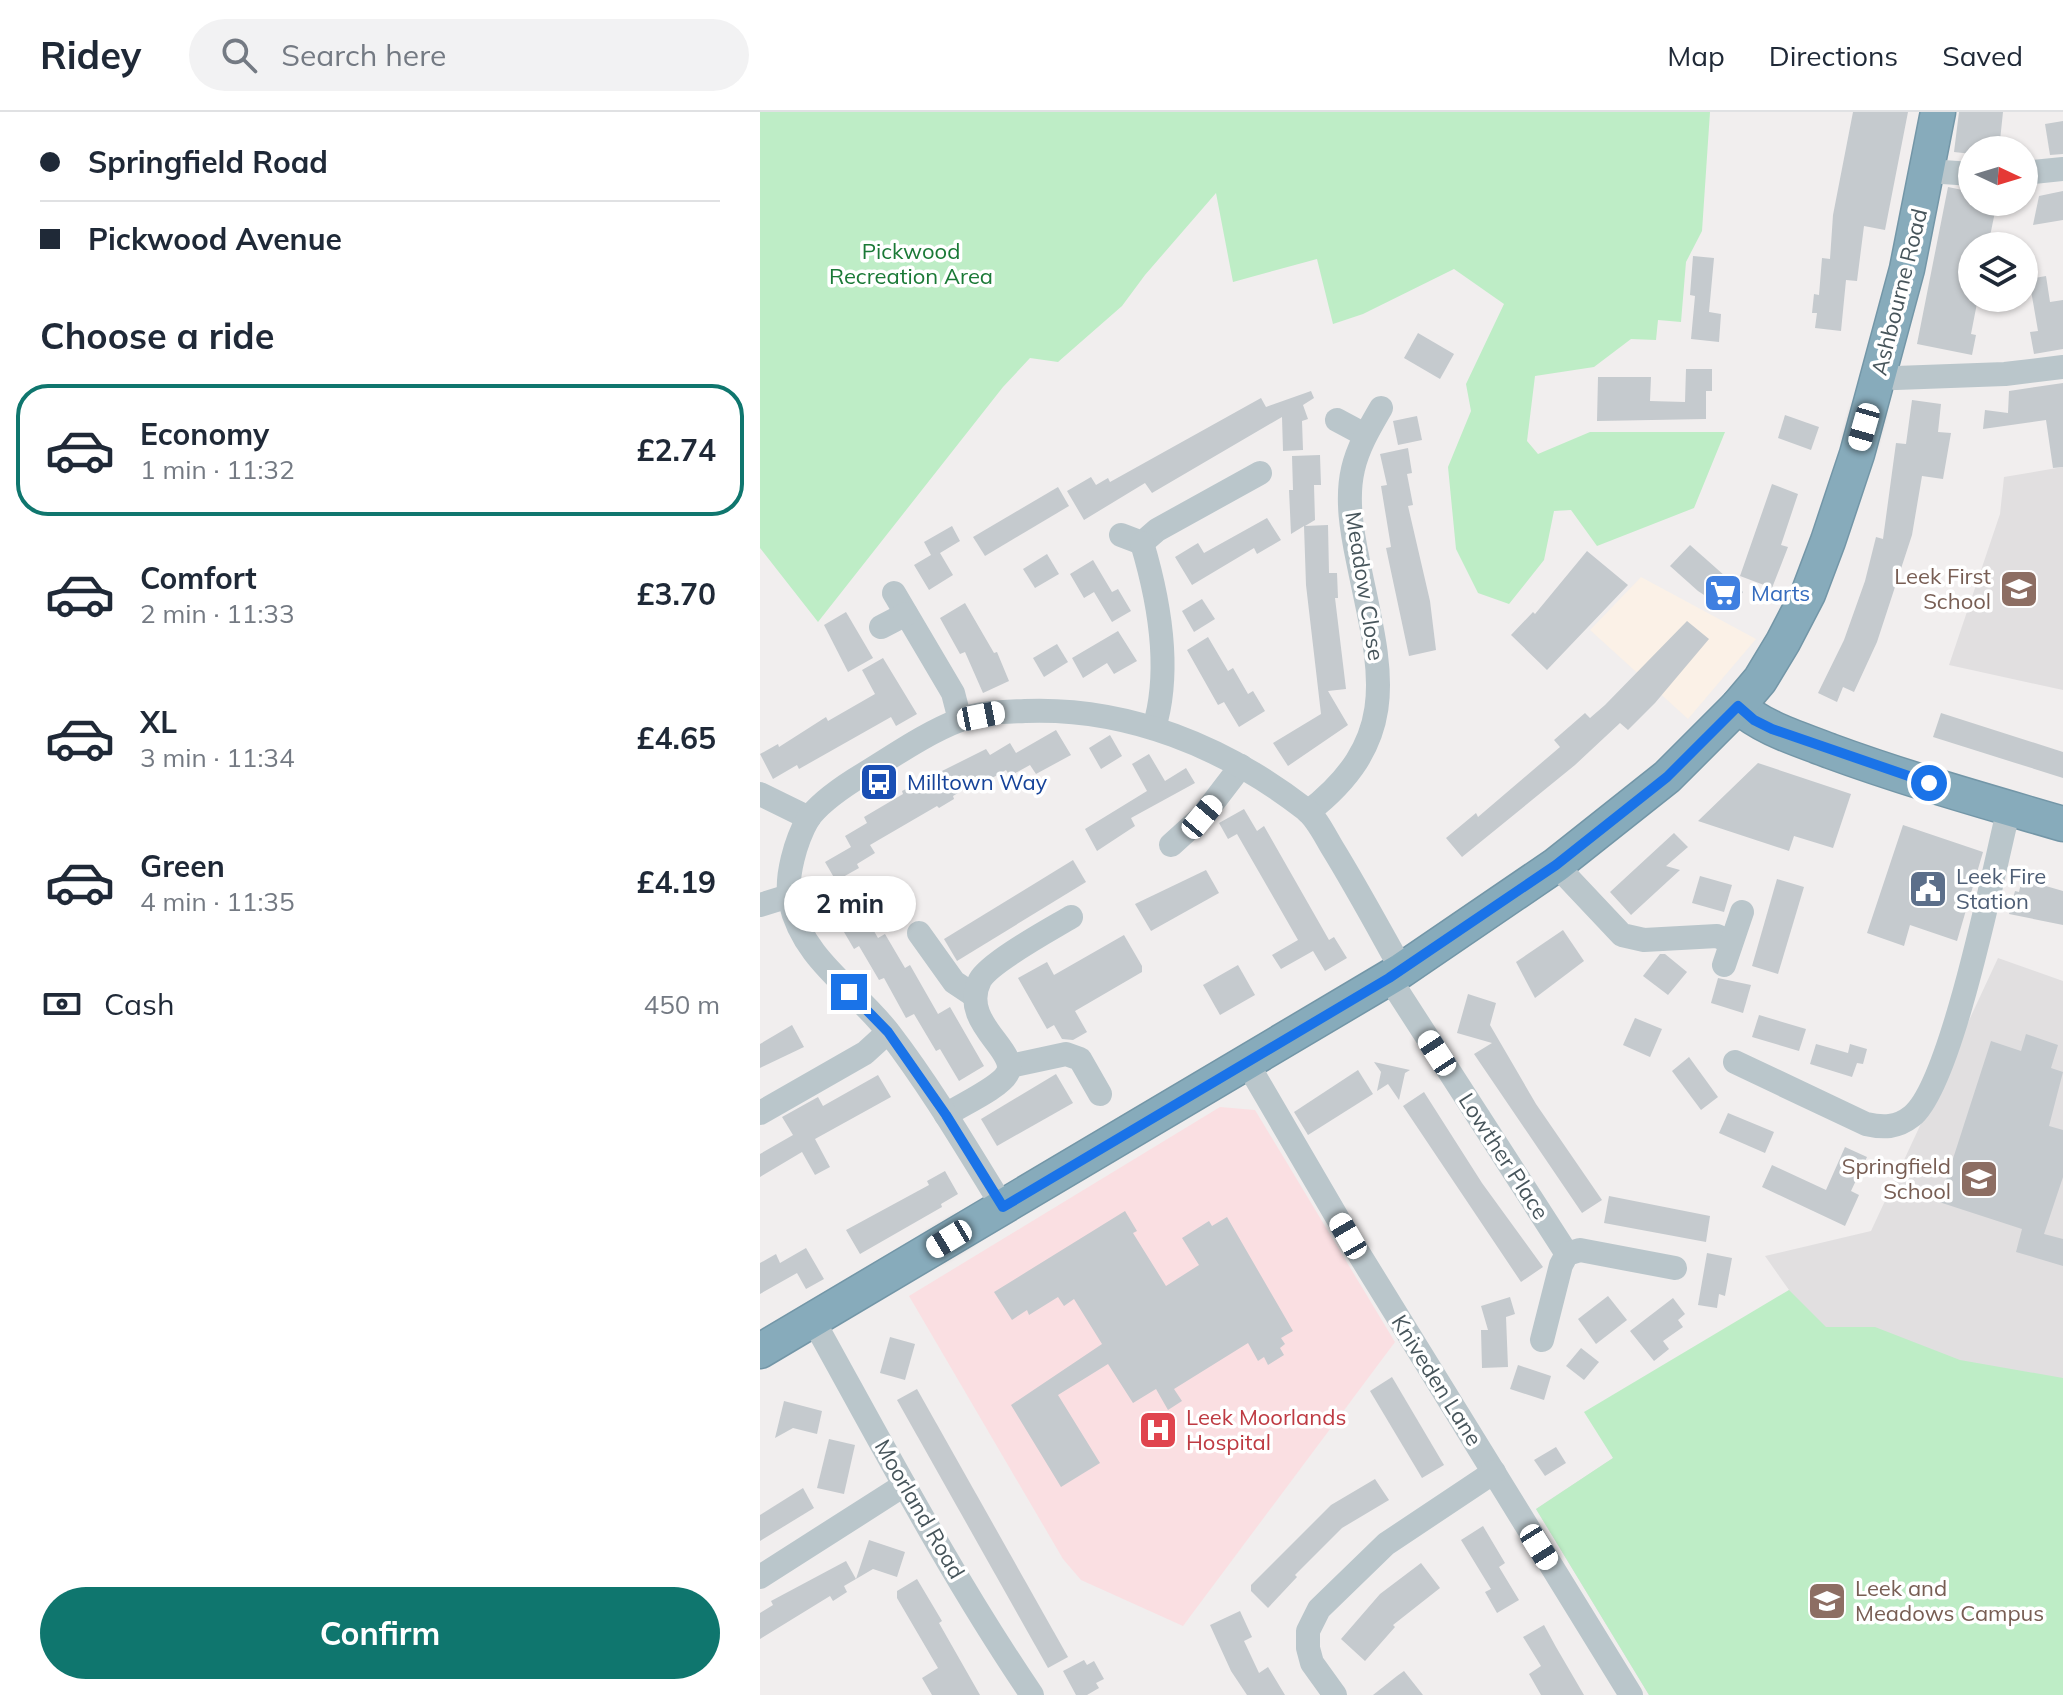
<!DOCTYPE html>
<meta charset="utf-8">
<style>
body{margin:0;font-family:Mulish,sans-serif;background:#f2f2f3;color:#1f2937;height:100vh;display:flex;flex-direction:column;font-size:30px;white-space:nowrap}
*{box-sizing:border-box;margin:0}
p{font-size:26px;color:#747a83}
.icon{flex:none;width:44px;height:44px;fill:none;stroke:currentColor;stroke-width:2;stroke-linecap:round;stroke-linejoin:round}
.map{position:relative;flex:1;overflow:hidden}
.side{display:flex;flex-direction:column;background:#fff;width:760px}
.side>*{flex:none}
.top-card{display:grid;align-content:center;height:176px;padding:0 40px;background:#fff}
.needle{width:52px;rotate:94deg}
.fabs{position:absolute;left:1198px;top:24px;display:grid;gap:16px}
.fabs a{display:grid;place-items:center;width:80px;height:80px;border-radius:50%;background:#fff;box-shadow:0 2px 6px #0004;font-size:40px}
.end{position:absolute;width:36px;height:36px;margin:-18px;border:10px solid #1a73e8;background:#fff;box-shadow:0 0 0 4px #fff}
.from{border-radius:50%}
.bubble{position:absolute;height:56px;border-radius:28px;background:#fff;box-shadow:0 2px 6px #0004;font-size:26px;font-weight:700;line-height:56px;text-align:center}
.car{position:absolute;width:24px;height:48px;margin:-24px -12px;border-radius:10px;box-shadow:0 0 6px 2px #0007;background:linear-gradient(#fff 24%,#345 0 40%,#fff 0 76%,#345 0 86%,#fff 0)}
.top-card b{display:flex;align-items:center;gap:28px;height:76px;font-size:30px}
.top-card b+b{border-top:2px solid #e0e1e3}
.top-card i{width:20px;height:20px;background:#1f2937}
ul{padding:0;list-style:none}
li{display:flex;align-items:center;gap:24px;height:132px;margin:0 16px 12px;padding:0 24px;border:4px solid transparent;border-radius:32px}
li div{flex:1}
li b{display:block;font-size:30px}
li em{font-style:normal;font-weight:700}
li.on{border-color:#0f766e}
li>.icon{width:72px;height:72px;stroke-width:1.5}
h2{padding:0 40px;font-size:36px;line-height:96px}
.pay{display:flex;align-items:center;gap:20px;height:88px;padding:0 40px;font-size:30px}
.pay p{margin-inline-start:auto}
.cta{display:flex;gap:16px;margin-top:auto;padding:16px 40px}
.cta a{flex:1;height:92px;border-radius:48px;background:#0f766e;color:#fff;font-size:32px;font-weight:700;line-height:92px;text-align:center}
header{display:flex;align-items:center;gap:48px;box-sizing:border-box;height:112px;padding:0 40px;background:#fff;border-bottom:2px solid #e0e1e3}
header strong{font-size:38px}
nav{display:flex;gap:44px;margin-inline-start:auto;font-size:28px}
.search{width:560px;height:72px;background:#f2f2f3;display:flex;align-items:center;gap:20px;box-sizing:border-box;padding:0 28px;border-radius:44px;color:#747a83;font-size:30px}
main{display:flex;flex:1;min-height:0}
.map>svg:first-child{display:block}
.commercial{fill:#fbf1e7}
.education{fill:#e1dfe0}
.medical{fill:#fadfe2}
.green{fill:#beedc6}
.building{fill:#c5cace}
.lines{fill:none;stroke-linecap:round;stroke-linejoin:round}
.highway-casing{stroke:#7396a7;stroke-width:37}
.minor{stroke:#bac6cb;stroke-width:24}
.highway{stroke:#87abbb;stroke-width:34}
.route{stroke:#1a73e8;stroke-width:10}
.labels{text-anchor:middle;stroke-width:7;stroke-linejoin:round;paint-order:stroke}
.park-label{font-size:22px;fill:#1a7936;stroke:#fff}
.street-label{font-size:22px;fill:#47555b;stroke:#fff}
.education-label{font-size:22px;fill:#785e54;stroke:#fff;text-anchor:end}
.shop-label{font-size:22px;fill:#366cbe;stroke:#fff;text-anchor:start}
.transit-label{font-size:22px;fill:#164399;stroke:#fff;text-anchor:start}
.service-label{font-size:22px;fill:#4e5e75;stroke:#fff;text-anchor:start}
.health-label{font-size:22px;fill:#be3a42;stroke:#fff;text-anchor:start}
</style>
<header>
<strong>Ridey</strong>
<div class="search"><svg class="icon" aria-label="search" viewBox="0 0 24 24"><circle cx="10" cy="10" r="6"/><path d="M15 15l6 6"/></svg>Search here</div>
<nav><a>Map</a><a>Directions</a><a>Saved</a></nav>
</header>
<main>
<section class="side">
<div class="top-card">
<b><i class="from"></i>Springfield Road</b>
<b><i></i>Pickwood Avenue</b>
</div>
<h2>Choose a ride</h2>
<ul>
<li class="on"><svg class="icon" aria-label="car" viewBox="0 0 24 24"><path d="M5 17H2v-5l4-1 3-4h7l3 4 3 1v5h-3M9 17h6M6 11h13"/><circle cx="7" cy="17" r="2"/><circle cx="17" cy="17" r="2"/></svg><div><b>Economy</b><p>1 min · 11:32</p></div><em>£2.74</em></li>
<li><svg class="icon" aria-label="car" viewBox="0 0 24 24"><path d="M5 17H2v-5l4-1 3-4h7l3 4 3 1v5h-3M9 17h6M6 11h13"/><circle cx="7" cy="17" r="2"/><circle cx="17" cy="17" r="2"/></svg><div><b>Comfort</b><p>2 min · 11:33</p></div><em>£3.70</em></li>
<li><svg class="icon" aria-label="car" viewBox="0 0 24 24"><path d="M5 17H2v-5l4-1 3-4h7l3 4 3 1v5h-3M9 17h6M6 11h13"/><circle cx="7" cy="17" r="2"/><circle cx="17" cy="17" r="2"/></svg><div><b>XL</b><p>3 min · 11:34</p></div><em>£4.65</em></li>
<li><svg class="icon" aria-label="car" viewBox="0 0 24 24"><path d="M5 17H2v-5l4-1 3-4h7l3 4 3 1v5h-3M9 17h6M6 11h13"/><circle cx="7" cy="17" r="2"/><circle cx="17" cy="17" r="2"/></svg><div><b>Green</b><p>4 min · 11:35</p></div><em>£4.19</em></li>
</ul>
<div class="pay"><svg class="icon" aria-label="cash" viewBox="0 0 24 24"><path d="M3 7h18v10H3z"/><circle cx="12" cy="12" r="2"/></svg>Cash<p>450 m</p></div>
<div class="cta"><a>Confirm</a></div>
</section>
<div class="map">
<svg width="1303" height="1583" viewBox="0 0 1303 1583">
<rect width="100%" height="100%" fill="#f1eeee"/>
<polygon class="commercial" points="881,465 996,527 928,607 830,518"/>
<g class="education">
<polygon points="1303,355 1303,578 1189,553 1240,402 1244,365"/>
<polygon points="1238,846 1303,869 1303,1583 889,1583 776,1397 853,1346 1029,1178 1005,1144 1111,1119"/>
</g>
<polygon class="medical" points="460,995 495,998 635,1230 423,1514 321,1468 303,1447 149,1184"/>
<g class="green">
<polygon points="0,0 950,0 942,119 926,150 921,210 898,208 896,228 871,227 834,255 775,264 767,329 778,342 830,320 965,320 934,396 837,434 811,398 794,399 784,448 749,492 718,481 696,437 688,355 711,299 706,272 744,192 694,157 603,202 573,212 557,147 473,170 456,81 385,163 362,194 298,250 270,246 243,275 58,510 0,436"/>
<polygon points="1029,1178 1066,1215 1115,1215 1200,1248 1303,1266 1303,1583 889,1583 776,1397 853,1346 824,1300"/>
</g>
<g class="building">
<polygon points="1093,0 1148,0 1125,118 1104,114 1097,169 1086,168 1081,219 1055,216 1057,201 1052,201 1054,182 1059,183 1062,146 1070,147 1073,103"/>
<polygon points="1199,0 1243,0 1239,38 1212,38 1212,42 1194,40"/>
<polygon points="1303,9 1303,42 1290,43 1285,12"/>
<polygon points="1188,75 1212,80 1212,90 1237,90 1228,134 1212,134 1212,186 1218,186 1211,222 1216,223 1212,243 1157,232"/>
<polygon points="1303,79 1303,108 1273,113 1279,84"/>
<polygon points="933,144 954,146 949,200 961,202 959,230 931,227 935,184 930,183"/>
<polygon points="1286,164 1290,190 1303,188 1303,237 1274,242 1270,220 1278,219 1269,167"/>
<polygon points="658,221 694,242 680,267 644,246"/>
<polygon points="926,257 952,257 952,279 946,279 946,307 837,309 838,265 891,265 890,289 925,290"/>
<polygon points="1303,271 1303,355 1293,356 1286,308 1223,317 1225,298 1248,301 1249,279"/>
<polygon points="551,279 554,286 543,293 548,307 542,309 543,338 523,339 522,305 392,381 385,371 324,408 307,379 331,365 336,373 348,366 350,370 501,286 506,295"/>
<polygon points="1152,288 1181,292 1178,320 1191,321 1183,367 1162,364 1152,423 1117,530 1094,580 1083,575 1077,590 1058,581 1084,528 1105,469 1116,425 1123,427 1136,331 1146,332"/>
<polygon points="1025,303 1059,315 1051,338 1018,326"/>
<polygon points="657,304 662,328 638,333 633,309"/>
<polygon points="648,336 652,361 647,362 653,393 648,394 670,489 676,538 649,544 626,436 631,435 621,374 627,373 620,342"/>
<polygon points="560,343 561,373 554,373 555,408 545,414 568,413 569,461 577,461 578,486 575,486 586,577 568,579 588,613 528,654 513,631 561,602 546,473 544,414 531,422 529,378 533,378 532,344"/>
<polygon points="1012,372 1038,382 1021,433 1028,435 1012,476 980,464"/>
<polygon points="298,375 309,394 225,444 213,425"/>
<polygon points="507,406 521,428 497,442 494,436 432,473 415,445 438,431 444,441"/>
<polygon points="192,414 200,429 180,441 193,463 169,478 154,453 171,443 164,430"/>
<polygon points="930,433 983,480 970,500 938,479 910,454"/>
<polygon points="827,439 868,473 787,558 751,523 773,500 775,502"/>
<polygon points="287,442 299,462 275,476 263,457"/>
<polygon points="333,448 352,480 358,477 371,499 352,510 334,480 324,486 310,462"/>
<polygon points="442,487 455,507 434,520 422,499"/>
<polygon points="205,491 234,541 237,540 249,569 223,581 205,540 200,542 180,506"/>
<polygon points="86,500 113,546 88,560 64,513"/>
<polygon points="927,509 949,527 895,591 868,618 860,611 815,653 702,745 686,726 716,701 718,705 800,635 794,628 825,601 830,606 845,593"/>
<polygon points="358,519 377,549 354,562 347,551 323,566 312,546"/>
<polygon points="448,525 468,559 473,556 488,582 493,579 505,599 479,615 464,590 458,593 427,538"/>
<polygon points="297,532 308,550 284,565 273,546"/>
<polygon points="123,546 157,602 136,614 131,605 39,657 37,653 13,667 0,642 18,632 19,635 66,605 68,609 115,582 102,558"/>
<polygon points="1181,601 1303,640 1303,666 1173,625"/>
<polygon points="296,618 311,643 276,662 270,653 250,664 246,658 227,669 225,665 193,684 194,687 179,696 177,694 110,733 115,741 97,752 99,756 76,769 65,750 91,735 85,724 107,711 104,705 143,682 142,679 226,637 230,643 250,631 256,641"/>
<polygon points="350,623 362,644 341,657 329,636"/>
<polygon points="389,642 405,669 426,656 435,671 371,706 375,714 337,739 325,717 387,679 372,652"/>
<polygon points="998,651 1091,682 1073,736 1034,724 1029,739 938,709"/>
<polygon points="484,697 497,719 504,714 569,828 574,825 587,846 565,859 553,839 521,857 512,843 538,828 477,722 468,727 459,711"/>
<polygon points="1143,713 1223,740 1197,829 1150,813 1144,834 1107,821"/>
<polygon points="914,721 928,735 906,754 920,758 871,803 850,780"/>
<polygon points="313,748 326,770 197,849 184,827"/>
<polygon points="446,758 459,781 391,819 375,792"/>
<polygon points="940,764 972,773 964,800 932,791"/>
<polygon points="1017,767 1044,775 1018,862 992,854"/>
<polygon points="1262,767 1303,779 1303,813 1249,802 1255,779 1259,780"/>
<polygon points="107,807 118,826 125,822 145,856 150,853 178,902 190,895 224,954 199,969 180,937 176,939 154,902 146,906 124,866 119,868 99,834 94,837 84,820"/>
<polygon points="803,818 824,849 775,886 756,850"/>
<polygon points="364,823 382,854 382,860 315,899 327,920 313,928 302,927 294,913 287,917 258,866 287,850 294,863"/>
<polygon points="900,842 905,842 927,860 908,883 883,864"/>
<polygon points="478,853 495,883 460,903 443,873"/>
<polygon points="958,866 991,873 983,901 951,891"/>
<polygon points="708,882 736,891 730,913 776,992 842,1088 822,1101 714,942 732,931 697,921"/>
<polygon points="999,903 1046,917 1039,939 992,925"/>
<polygon points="875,906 902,917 890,945 863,933"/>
<polygon points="32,913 44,935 0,956 0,932"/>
<polygon points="1266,922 1298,933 1291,956 1303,960 1289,1014 1303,1018 1303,1065 1284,1122 1303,1127 1303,1154 1256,1140 1262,1117 1179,1090 1231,929 1261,939"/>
<polygon points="1056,932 1088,941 1090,932 1107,937 1103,952 1097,951 1092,965 1050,952"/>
<polygon points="929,945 958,985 941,998 912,959"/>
<polygon points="614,950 650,958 645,961 639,988 628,972 617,979 621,960"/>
<polygon points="598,958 613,982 548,1023 534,1000"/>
<polygon points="296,962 313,991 237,1034 221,1007"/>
<polygon points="118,963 131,985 55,1027 70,1055 55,1063 42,1040 0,1065 0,1042 33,1023 22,1005 58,985 63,994"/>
<polygon points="664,980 722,1071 783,1155 761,1170 643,994"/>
<polygon points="968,1001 1014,1020 1005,1041 959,1021"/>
<polygon points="1085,1035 1107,1045 1091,1079 1099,1083 1085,1114 1002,1075 1012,1053 1066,1078"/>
<polygon points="185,1059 198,1082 181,1092 182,1095 100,1142 86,1118 169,1073 167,1069"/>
<polygon points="849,1084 950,1104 946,1130 844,1111"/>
<polygon points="365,1099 377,1119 373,1121 406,1174 439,1153 422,1126 449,1109 452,1114 467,1105 533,1219 521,1226 525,1232 520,1236 524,1243 508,1253 504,1245 498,1249 488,1231 414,1277 422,1289 408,1298 396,1277 373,1291 348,1252 298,1283 340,1351 301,1375 251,1293 342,1232 314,1187 304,1194 298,1185 269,1203 267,1198 252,1208 234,1180"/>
<polygon points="46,1136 64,1167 46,1177 37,1161 0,1182 0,1151 16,1142 20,1151"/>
<polygon points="947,1141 972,1146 965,1184 959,1182 957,1196 938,1193"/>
<polygon points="848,1184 867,1208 836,1232 818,1207"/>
<polygon points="750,1185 755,1202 746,1205 748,1255 722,1256 721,1218 728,1218 721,1194"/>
<polygon points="913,1186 925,1202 918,1208 923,1215 903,1229 909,1237 894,1249 870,1219"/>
<polygon points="130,1225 155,1232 145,1268 120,1261"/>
<polygon points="821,1236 839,1250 824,1268 806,1254"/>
<polygon points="758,1253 791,1264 784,1288 750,1277"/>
<polygon points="632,1265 684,1353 662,1366 610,1279"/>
<polygon points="157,1277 308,1545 288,1556 137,1288"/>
<polygon points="24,1289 62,1299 57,1322 33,1316 15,1326"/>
<polygon points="69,1327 95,1333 84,1382 57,1376"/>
<polygon points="796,1335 806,1351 785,1364 774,1348"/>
<polygon points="615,1367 629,1388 582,1416 535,1463 537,1465 508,1496 491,1479 491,1473 571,1393"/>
<polygon points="43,1376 54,1396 0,1429 0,1403"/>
<polygon points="723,1414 745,1451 739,1455 759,1488 737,1501 725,1480 731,1477 701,1428"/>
<polygon points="109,1428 145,1440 137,1465 113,1457 96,1467"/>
<polygon points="86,1449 96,1467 84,1474 87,1480 73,1489 70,1484 0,1527 0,1501 13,1493 11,1489"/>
<polygon points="661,1451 680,1476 633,1513 635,1515 605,1549 581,1527 620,1482"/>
<polygon points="157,1467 182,1509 179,1511 220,1583 172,1583 162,1566 178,1556 137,1486 137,1479"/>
<polygon points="480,1499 492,1525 484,1529 499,1561 508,1555 525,1583 487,1583 471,1559 450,1513"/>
<polygon points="784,1513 796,1535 824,1583 781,1583 769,1562 781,1554 763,1525"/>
<polygon points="324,1548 327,1553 334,1549 344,1567 336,1571 339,1576 327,1583 316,1583 303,1559"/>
<polygon points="644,1559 663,1583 613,1583 637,1564"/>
</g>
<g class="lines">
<g class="highway-casing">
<g id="highway">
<path d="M978 594C1004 617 1037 626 1070 639 1146 667 1225 689 1303 712"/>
<polyline points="0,1239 642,858 796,753 907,665 978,594 1000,568 1023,530 1048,482 1068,429 1097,342 1147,157 1178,0"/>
</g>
</g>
<g class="minor">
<polyline points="1168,59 1212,62"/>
<polyline points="1264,61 1303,57"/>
<polyline points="1119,262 1136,266 1245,262 1303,255"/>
<polyline points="577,308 605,323"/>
<polyline points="361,423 382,431 397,418 500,361"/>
<path d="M382 431C399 488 412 557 394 616"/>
<polyline points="134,481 193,581 200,608"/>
<polyline points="121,515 146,502"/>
<polyline points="0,682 49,706"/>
<path d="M548 700C646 624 619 554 598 449 592 420 586 387 593 357 598 335 610 315 621 296"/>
<polyline points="411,733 442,705 481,654"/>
<polyline points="796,753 862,823 884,828 957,824 971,830"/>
<polyline points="0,793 29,784"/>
<polyline points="159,821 194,870 215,884"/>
<polyline points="964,853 982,800"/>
<polyline points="629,866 807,1142"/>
<path d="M975 950 1106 1012C1123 1016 1137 1016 1152 1004 1192 972 1234 756 1249 696"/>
<polyline points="487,951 588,1124 871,1583"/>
<polyline points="250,954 306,942 320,947 340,982"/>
<polyline points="0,1001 105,941 128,920"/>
<path d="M186 1003C201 993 239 976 247 962 261 939 198 911 220 868 230 850 291 817 311 805"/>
<path d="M243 1095C207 1037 172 977 130 922 95 876 43 849 30 789 25 765 36 728 48 707 58 693 80 677 94 668 128 648 163 622 200 608 219 600 244 600 265 599 368 595 465 635 545 697 557 706 565 724 573 737 597 776 619 817 642 858"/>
<path d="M53 1208C123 1334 191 1464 272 1583"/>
<polyline points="782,1228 801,1153 807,1142 820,1138 915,1156"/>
<polyline points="0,1465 144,1373"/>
<polyline points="575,1583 552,1551 548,1536 548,1519 559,1497 626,1432 734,1360"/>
</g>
<use href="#highway" class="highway"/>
</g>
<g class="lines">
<polyline class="route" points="89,880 128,920 186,1003 243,1095 629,866 796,753 907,665 978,594 994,608 1012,617 1169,671"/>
</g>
<defs>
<g id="school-square" transform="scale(2)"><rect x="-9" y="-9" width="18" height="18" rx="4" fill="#8d6e63" stroke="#fff"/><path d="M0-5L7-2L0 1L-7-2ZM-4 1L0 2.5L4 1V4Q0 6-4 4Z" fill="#fff"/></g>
<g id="supermarket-square" transform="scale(2)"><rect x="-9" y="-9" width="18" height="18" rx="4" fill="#3f7fe0" stroke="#fff"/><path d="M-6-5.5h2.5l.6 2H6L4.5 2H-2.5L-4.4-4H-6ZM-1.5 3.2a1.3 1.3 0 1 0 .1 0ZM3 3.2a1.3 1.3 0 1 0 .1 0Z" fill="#fff"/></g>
<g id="bus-square" transform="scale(2)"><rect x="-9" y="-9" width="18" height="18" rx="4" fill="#1a4fb4" stroke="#fff"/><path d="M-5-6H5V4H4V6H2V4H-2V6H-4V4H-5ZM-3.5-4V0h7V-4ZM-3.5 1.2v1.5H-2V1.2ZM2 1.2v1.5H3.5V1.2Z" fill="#fff"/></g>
<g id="civic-square" transform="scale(2)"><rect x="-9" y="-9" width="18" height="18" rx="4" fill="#5c6f8a" stroke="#fff"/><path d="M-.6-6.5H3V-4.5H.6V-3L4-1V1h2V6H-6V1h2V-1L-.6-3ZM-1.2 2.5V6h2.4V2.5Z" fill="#fff"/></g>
<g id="hospital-square" transform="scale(2)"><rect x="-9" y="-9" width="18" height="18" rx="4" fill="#e0444e" stroke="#fff"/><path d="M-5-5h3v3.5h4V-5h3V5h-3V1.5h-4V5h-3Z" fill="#fff"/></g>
</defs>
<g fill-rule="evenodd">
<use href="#school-square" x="1259" y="477"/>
<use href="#supermarket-square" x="963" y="481"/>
<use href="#bus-square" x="119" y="670"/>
<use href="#civic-square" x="1168" y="777"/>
<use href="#school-square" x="1219" y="1067"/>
<use href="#hospital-square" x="398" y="1318"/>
<use href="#school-square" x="1067" y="1489"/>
</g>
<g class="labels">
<g class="park-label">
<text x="151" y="147">Pickwood<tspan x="151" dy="25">Recreation Area</tspan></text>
</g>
<g class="street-label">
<text transform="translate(1139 180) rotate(-76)" y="8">Ashbourne Road</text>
<text transform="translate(605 474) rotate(81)" y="8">Meadow Close</text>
<text transform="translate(744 1044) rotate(57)" y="8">Lowther Place</text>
<text transform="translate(677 1268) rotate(58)" y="8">Kniveden Lane</text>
<text transform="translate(160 1397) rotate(60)" y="8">Moorland Road</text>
</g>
<g class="education-label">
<text x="1231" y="472">Leek First<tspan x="1231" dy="25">School</tspan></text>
<text x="1191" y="1062">Springfield<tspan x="1191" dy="25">School</tspan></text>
<text x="1095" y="1484" text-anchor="start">Leek and<tspan x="1095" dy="25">Meadows Campus</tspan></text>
</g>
<g class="shop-label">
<text x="991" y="489">Marts</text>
</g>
<g class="transit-label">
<text x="147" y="678">Milltown Way</text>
</g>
<g class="service-label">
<text x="1196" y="772">Leek Fire<tspan x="1196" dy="25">Station</tspan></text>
</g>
<g class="health-label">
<text x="426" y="1313">Leek Moorlands<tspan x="426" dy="25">Hospital</tspan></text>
</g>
</g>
</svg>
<div class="fabs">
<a><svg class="needle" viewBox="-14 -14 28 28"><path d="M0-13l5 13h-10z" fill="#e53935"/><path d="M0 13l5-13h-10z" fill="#747a83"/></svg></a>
<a><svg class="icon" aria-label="layers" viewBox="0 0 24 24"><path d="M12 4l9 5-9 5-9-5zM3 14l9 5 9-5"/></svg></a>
</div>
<i class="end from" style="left:1169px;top:671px"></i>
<i class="end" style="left:89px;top:880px"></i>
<div class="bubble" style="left:24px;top:764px;width:132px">2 min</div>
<i class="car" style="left:1104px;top:315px;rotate:196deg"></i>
<i class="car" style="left:221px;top:604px;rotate:79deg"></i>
<i class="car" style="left:442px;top:705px;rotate:40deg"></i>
<i class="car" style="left:677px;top:941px;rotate:327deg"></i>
<i class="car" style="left:588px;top:1124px;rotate:330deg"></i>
<i class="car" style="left:189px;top:1127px;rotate:239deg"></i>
<i class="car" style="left:779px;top:1435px;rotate:148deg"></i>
</div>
</main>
